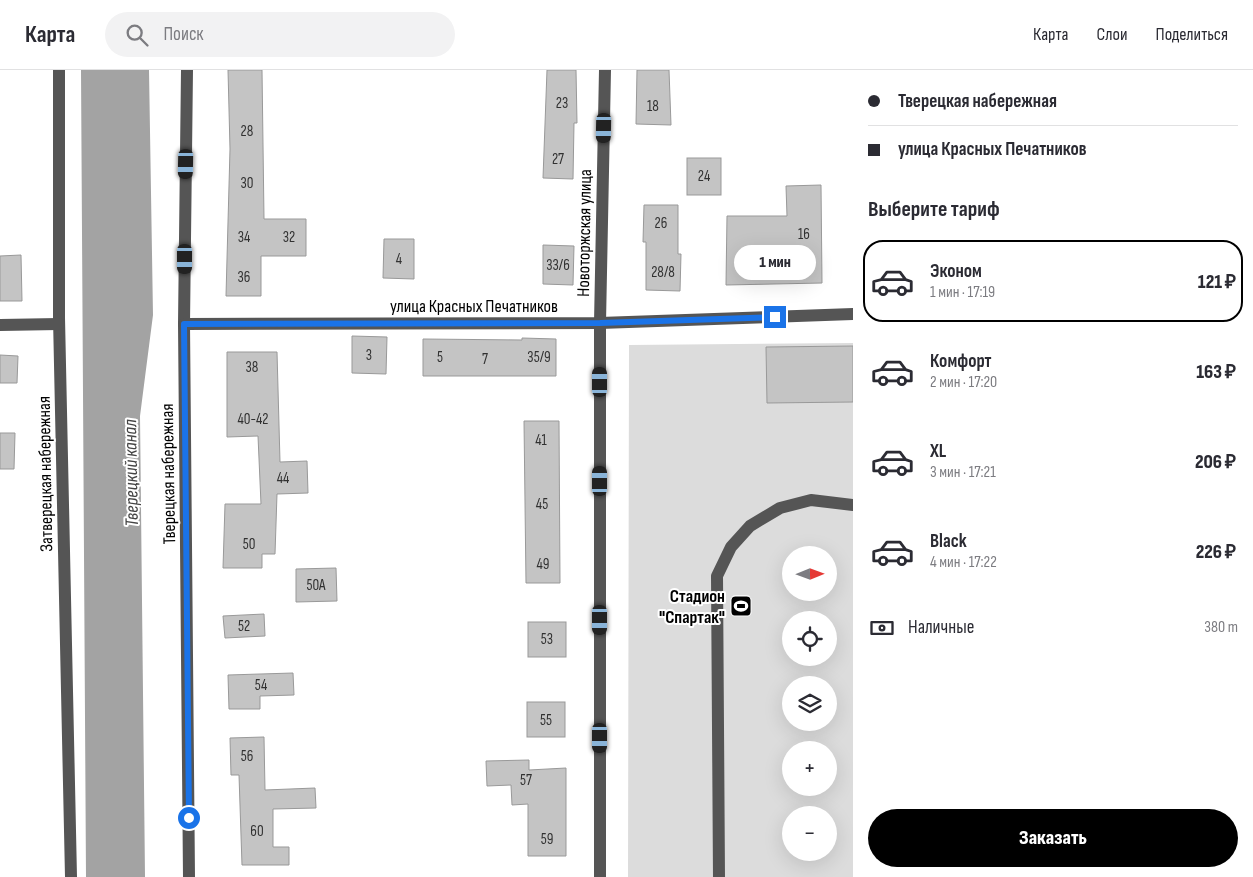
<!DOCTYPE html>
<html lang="ru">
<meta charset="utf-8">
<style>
body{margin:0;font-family:"Sofia Sans Condensed",sans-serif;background:#f2f2f3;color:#2b2b33;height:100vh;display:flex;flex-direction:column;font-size:19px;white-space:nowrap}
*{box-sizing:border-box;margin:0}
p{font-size:16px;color:#7c7c81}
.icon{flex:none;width:28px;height:28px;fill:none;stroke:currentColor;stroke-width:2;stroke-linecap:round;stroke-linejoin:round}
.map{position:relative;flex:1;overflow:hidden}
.panel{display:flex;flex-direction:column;background:#fff;width:400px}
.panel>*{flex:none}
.top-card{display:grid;align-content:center;height:110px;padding:0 15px;background:#fff}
.needle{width:32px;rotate:89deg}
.fabs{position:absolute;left:782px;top:476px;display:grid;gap:10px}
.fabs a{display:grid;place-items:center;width:55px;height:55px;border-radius:50%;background:#fff;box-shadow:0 5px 20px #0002;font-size:25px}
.end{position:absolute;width:22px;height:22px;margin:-11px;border:6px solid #1a73e8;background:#fff;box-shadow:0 0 0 2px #fff}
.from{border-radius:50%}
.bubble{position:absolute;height:35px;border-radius:18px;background:#fff;box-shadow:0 5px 20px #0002;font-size:16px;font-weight:800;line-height:35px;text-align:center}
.car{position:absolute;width:15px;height:30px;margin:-15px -8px;border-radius:6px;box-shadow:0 0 4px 1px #0007;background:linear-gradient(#222 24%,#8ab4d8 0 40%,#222 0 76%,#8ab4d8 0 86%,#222 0)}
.top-card b{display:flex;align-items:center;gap:18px;height:48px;font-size:19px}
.top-card b+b{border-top:1px solid #e1e1e2}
.top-card i{width:12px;height:12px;background:#2b2b33}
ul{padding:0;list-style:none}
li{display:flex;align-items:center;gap:15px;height:82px;margin:0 10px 8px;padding:0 5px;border:2px solid transparent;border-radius:20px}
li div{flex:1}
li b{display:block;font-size:19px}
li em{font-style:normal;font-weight:800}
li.active{border-color:#000}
li>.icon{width:45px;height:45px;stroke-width:1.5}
h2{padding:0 15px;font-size:22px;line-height:60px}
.pay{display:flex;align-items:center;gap:12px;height:55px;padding:0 15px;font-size:19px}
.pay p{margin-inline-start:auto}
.primary-button{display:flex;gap:10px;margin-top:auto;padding:10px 15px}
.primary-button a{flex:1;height:58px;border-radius:30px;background:#000;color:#fff;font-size:20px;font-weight:800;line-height:58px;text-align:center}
header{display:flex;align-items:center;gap:30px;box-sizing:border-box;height:70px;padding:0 25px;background:#fff;border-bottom:1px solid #e1e1e2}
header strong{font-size:24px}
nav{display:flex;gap:28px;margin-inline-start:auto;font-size:18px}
.search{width:350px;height:45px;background:#f2f2f3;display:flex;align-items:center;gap:12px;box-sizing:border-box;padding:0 18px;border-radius:28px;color:#7c7c81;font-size:19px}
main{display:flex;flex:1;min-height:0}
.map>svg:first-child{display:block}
.green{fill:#dcdcdc;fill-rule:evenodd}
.water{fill:#a3a3a3}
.building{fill:#c4c4c4;stroke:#999}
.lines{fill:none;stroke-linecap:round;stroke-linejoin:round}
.minor{stroke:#555;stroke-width:12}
.route{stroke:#1a73e8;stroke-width:6}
.labels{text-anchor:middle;stroke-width:4;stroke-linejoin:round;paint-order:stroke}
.number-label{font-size:15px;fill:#313131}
.street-label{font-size:18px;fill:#000;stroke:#fff}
.poi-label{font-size:18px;font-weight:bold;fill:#000;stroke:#fff;text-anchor:end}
.water-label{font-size:19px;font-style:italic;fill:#444;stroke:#fff}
</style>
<header>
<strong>Карта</strong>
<div class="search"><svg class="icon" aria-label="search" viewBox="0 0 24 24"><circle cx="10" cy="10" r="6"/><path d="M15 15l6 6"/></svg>Поиск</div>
<nav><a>Карта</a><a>Слои</a><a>Поделиться</a></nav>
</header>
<main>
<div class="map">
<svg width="853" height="807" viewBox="0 0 853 807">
<rect width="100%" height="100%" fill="#fff"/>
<path class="green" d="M853 273V807H628L629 275ZM791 485H829V522H791ZM791 550H829V588H791ZM791 615H829V652H791ZM791 680H829V718H791ZM791 745H829V782H791Z"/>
<polygon class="water" points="81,0 149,0 153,245 140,346 145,807 86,807"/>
<g class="building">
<polygon points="228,0 262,0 264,149 306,149 306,186 261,186 261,226 226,226 230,79"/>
<polygon points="547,0 576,0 577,53 574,53 573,109 543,108"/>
<polygon points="637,0 669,0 671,55 636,54"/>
<rect x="687" y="88" width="34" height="37"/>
<polygon points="821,115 822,213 726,215 727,146 787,146 786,116"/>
<polygon points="644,135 678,135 678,184 681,184 680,221 646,220 646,172 643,172"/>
<polygon points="384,169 414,169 414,209 383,208"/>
<polygon points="543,175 574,176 573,215 543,214"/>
<polygon points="21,185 22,231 0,231 0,186"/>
<polygon points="352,266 387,267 386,304 352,303"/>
<polygon points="522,268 556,269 556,306 423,306 423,269 522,270"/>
<polygon points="853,276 853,332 767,333 766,277"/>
<polygon points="227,282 277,282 280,392 307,391 308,423 277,424 275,484 262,484 262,498 223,498 225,434 261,434 258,366 227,367"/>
<polygon points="0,285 18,286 17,313 0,313"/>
<polygon points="524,351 559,351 560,513 526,513"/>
<polygon points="0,363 15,363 14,399 0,399"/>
<polygon points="336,498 337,531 296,532 296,499"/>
<polygon points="264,544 265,566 225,568 223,546"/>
<rect x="528" y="552" width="38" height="35"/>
<polygon points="293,603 294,625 260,626 260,639 229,639 228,605"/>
<rect x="527" y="632" width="38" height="35"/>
<polygon points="264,667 265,720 315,718 316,738 273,739 273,777 289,777 289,795 242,795 239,705 231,705 230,668"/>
<polygon points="529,690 529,700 566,698 566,786 528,786 528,734 512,735 511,715 487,716 486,691"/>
</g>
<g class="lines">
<g class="minor">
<polyline points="59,0 59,248 71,807"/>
<polyline points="187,0 184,254 189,807"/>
<polyline points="184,254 600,253 853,244"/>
<polyline points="0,255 59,254"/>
<polyline points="600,807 600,253 605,0"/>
<polyline points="719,807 717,506 731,477 750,456 780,438 811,430 853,435"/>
</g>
</g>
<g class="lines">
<polyline class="route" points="189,748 184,254 600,253 775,247"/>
</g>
<defs>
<g id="stadium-square" transform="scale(1.125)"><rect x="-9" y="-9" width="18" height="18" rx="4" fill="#000" stroke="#fff"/><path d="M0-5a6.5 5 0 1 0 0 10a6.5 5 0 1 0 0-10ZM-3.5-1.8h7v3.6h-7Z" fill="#fff"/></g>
</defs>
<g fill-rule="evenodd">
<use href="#stadium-square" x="741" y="536"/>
</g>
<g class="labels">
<g class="number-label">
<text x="562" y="38">23</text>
<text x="653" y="41">18</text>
<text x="247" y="66">28</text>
<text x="558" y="94">27</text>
<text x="704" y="111">24</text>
<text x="247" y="118">30</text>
<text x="661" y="158">26</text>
<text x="804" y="169">16</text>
<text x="244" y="172">34</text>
<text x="289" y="172">32</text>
<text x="399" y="194">4</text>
<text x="558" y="200">33/6</text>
<text x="663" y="207">28/8</text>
<text x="244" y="212">36</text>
<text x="369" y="290">3</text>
<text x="440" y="292">5</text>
<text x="539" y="292">35/9</text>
<text x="485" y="294">7</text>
<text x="252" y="302">38</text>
<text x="253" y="354">40-42</text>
<text x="541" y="375">41</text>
<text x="283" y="413">44</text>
<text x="542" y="439">45</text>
<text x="249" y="479">50</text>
<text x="543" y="499">49</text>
<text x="316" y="520">50А</text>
<text x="244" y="561">52</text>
<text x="547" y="574">53</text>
<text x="261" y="620">54</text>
<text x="546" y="655">55</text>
<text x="247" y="691">56</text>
<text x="526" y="715">57</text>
<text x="257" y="766">60</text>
<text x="547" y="774">59</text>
</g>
<g class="street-label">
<text transform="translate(584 163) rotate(-89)" y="6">Новоторжская улица</text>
<text x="474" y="242">улица Красных Печатников</text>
<text transform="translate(45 404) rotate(-91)" y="6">Затверецкая набережная</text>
<text transform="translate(168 404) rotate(-91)" y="6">Тверецкая набережная</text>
</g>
<g class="poi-label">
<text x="725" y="532">Стадион<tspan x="725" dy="21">"Спартак"</tspan></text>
</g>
<g class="water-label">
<text transform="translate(130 403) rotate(-91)" y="7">Тверецкий канал</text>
</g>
</g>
</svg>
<div class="fabs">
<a><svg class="needle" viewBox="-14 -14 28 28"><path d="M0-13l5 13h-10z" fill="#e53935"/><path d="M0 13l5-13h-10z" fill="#7c7c81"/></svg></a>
<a><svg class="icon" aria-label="locate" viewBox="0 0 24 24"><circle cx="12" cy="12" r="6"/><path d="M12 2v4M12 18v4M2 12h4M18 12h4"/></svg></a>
<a><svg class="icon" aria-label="layers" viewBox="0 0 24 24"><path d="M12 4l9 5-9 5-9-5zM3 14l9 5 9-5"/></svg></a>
<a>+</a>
<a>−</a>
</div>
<i class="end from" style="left:189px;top:748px"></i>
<i class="end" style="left:775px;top:247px"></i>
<div class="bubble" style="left:734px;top:175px;width:82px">1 мин</div>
<i class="car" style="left:604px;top:58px;rotate:181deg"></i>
<i class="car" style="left:186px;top:94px;rotate:181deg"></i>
<i class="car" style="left:185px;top:189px;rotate:180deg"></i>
<i class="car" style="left:600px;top:312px;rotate:0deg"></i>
<i class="car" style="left:600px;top:411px;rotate:0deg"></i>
<i class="car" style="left:600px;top:550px;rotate:180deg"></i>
<i class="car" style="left:600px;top:668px;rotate:180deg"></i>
</div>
<section class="panel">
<div class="top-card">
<b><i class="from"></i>Тверецкая набережная</b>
<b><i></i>улица Красных Печатников</b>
</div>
<h2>Выберите тариф</h2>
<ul>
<li class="active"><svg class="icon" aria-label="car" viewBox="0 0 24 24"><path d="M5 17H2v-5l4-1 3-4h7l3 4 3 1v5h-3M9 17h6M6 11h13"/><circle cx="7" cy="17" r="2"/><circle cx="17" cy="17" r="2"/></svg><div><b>Эконом</b><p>1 мин · 17:19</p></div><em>121 ₽</em></li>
<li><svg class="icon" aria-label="car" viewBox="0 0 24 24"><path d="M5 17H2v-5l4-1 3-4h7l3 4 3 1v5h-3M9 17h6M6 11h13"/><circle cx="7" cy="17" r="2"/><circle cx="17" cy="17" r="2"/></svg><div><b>Комфорт</b><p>2 мин · 17:20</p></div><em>163 ₽</em></li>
<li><svg class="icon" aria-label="car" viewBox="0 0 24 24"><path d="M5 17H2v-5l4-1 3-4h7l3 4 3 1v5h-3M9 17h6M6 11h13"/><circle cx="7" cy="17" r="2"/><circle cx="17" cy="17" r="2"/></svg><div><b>XL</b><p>3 мин · 17:21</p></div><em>206 ₽</em></li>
<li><svg class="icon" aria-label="car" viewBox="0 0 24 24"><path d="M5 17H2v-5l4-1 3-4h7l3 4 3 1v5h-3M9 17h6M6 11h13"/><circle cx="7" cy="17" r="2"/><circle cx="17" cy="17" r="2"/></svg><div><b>Black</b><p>4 мин · 17:22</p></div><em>226 ₽</em></li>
</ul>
<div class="pay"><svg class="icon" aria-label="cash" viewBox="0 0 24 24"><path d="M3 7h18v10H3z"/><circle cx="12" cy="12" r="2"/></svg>Наличные<p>380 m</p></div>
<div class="primary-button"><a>Заказать</a></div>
</section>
</main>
